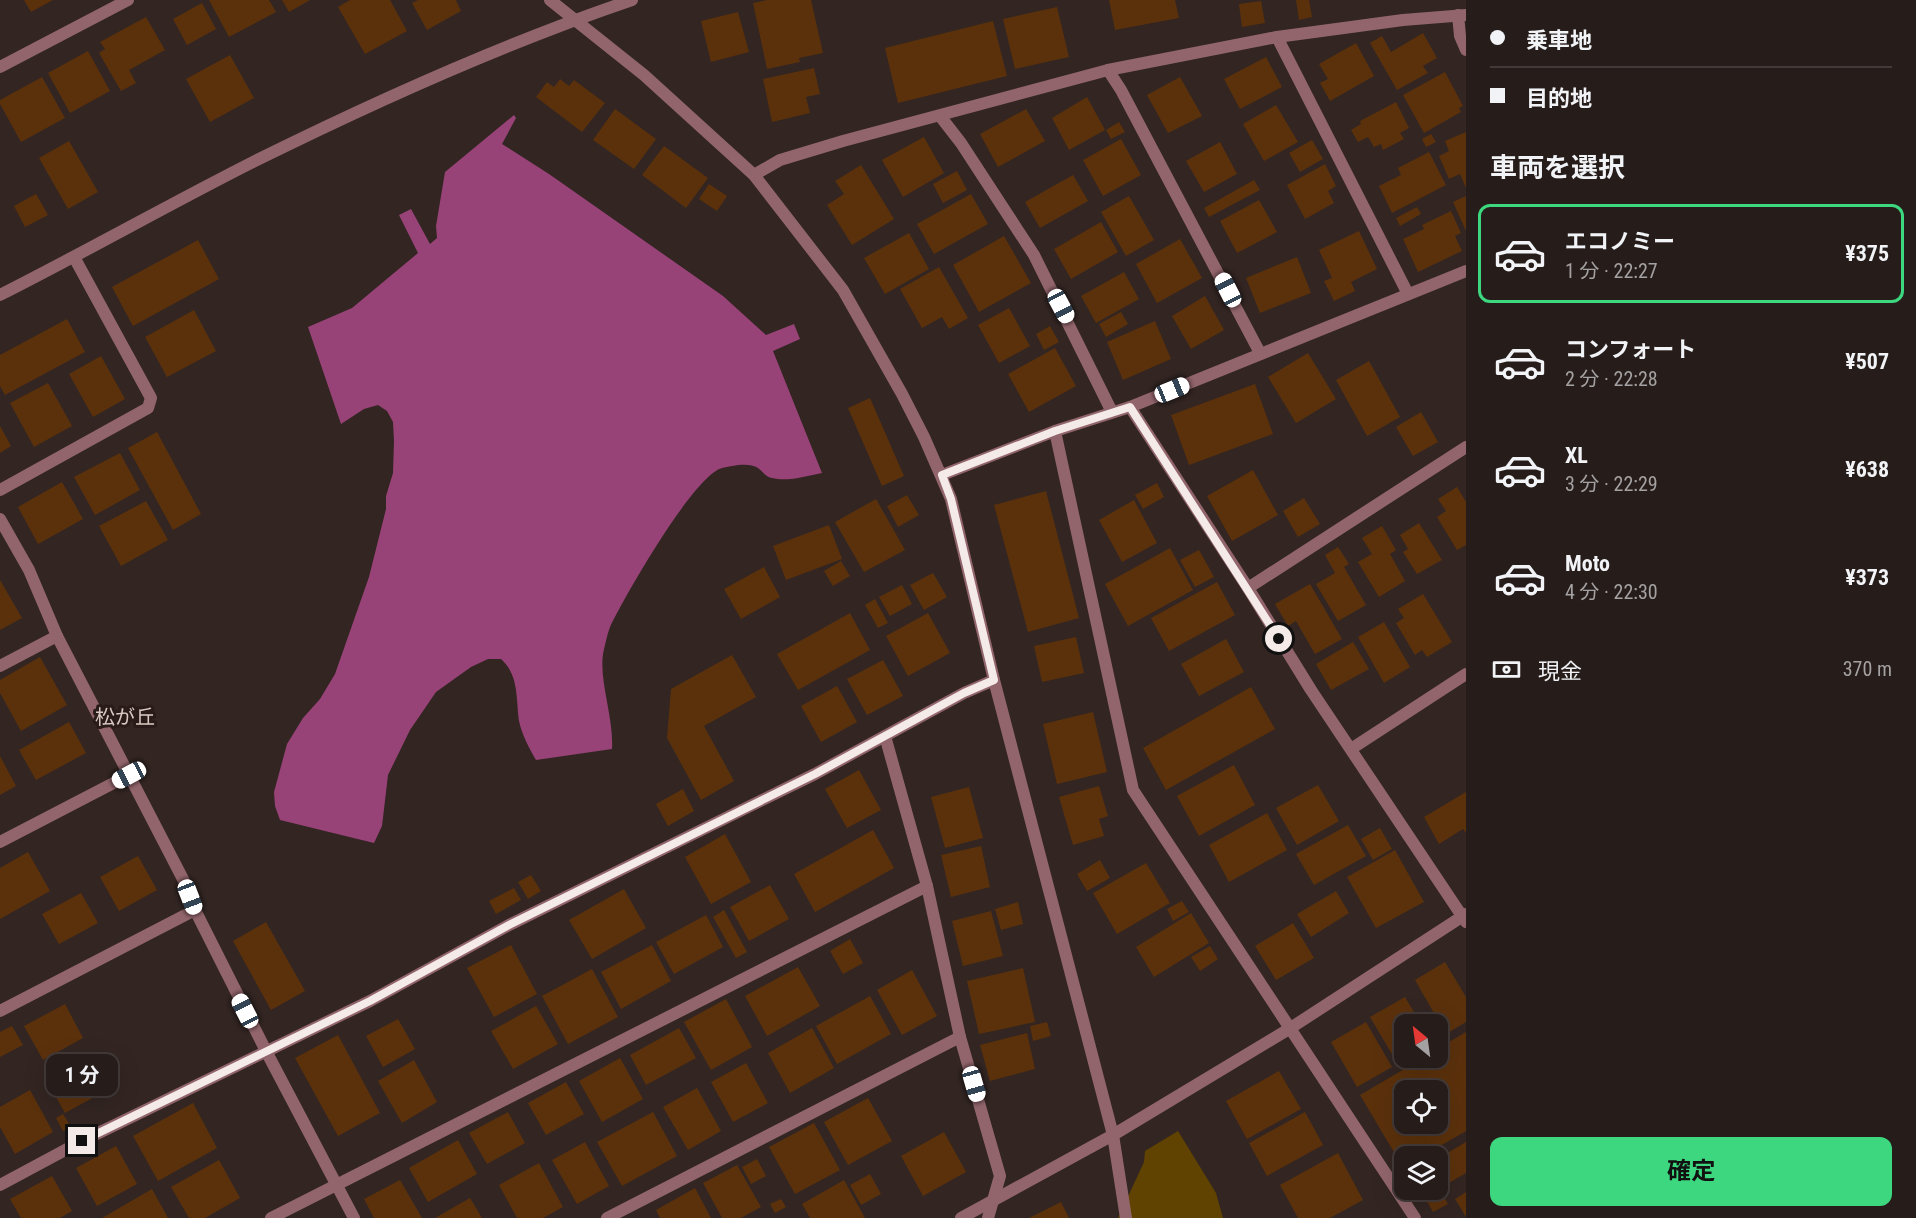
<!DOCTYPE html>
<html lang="ja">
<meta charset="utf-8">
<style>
body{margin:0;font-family:"Roboto Condensed","Noto Sans JP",sans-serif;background:#322927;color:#f1f3f6;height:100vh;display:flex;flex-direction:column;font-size:22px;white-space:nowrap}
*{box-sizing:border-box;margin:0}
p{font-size:20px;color:#a4a1a2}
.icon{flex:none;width:33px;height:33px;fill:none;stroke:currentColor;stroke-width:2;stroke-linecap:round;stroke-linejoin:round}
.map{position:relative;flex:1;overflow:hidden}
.sheet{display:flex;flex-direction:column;background:#261c1a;width:450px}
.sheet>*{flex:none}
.hud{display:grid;align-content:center;height:132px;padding:0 24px;background:#261c1a}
.needle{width:39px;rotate:331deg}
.tools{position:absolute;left:1394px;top:1014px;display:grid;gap:12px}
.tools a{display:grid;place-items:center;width:54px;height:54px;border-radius:12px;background:#261c1a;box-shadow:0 6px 24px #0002,0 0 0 2px #423a39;font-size:30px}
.end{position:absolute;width:27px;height:27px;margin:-14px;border:8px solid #f4eae8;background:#111;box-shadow:0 0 0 3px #111}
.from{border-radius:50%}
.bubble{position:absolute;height:42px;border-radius:12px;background:#261c1a;box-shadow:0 6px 24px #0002,0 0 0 2px #423a39;font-size:20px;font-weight:700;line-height:42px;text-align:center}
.car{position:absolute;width:18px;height:36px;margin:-18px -9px;border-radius:8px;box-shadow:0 0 4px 2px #0007;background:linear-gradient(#fff 24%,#345 0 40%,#fff 0 76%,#345 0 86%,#fff 0)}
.hud b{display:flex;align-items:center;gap:21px;height:57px;font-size:22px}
.hud b+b{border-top:2px solid #423a39}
.hud i{width:15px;height:15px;background:#f1f3f6}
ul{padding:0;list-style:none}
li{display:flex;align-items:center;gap:18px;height:99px;margin:0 12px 9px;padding:0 12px;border:3px solid transparent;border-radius:12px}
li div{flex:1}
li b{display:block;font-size:22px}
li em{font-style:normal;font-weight:700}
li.on{border-color:#3cd77e}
li>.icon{width:54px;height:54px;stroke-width:1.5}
h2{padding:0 24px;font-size:27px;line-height:72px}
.pay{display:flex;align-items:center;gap:15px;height:66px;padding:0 24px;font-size:22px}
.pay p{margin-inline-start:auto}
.action{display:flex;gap:12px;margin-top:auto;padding:12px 24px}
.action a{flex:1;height:69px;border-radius:12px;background:#3cd77e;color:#111;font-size:24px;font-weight:700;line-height:69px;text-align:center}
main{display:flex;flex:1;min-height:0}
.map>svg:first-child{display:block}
.green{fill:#604301}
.water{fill:#984377}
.building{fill:#5b310c;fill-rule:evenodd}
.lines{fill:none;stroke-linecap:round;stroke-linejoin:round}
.minor{stroke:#92656c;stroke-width:12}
.tertiary{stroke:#92656c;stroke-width:12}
.route{stroke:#f4eae8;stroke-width:8}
.labels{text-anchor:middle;stroke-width:6;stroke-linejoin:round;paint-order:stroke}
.quarter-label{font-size:20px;fill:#dac8c3;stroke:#281b18}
</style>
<main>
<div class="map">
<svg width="1466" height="1218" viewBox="0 0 1466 1218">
<rect width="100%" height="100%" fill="#322522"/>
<polygon class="green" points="1178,1131 1216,1193 1223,1218 1118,1218 1144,1162 1145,1151"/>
<path class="water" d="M514 115 516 118 502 144 549 174 723 296 766 335 794 324 800 339 773 351 822 473C806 476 788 482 772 478 766 477 762 471 758 468 749 462 731 466 722 468 694 475 623 599 610 627 607 635 605 645 603 654 599 681 614 719 612 749L536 760C529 748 522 735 519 721 516 699 519 675 501 659H488L471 667 436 692 410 730 388 775 382 826 374 843 280 820 275 806 274 792 287 744 303 718 320 699 335 674 369 577 386 509V496L393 473 394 441 393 422 387 411 378 405 364 409 341 424 308 327 352 308 418 253 399 215 411 209 430 244 437 238 436 226 445 172Z"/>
<g class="building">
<polygon points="24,0 53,0 31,12"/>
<polygon points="209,0 269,0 276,12 229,37"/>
<polygon points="282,0 310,0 289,12"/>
<polygon points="350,0 390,0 407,31 365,54 338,7"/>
<polygon points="418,0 456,0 461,11 427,30 412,3"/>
<polygon points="767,0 811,0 823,53 799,58 800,62 767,69 753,3"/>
<polygon points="1109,0 1175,0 1179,18 1115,30"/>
<polygon points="1296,0 1309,0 1312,17 1299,20"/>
<polygon points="1261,1 1265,23 1242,27 1239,4"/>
<polygon points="202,3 216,29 187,45 173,19"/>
<polygon points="1057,7 1069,57 1015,69 1003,19"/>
<polygon points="738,12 749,52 711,62 701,21"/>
<polygon points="146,17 165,50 129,70 136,83 121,91 99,53 105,49 100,42"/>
<polygon points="993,21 1007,76 898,103 885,48"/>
<polygon points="1423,33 1437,58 1423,66 1428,73 1397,90 1370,43 1382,36 1391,52"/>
<polygon points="1356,43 1374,76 1330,101 1320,83 1328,79 1319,64"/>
<polygon points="88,51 110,91 70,113 48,73"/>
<polygon points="230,55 254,98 210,122 186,79"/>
<polygon points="1266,57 1282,87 1240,109 1224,79"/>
<polygon points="814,68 820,94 806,97 810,113 772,122 763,79"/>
<polygon points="1445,72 1463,106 1459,108 1461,112 1424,133 1403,95"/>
<polygon points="42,77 65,118 21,142 0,104 0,100"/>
<polygon points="1180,77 1202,116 1168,133 1147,95"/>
<polygon points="560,79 569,86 574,80 605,103 582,132 536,97 547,82 554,87"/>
<polygon points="1087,97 1105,130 1069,150 1052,118"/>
<polygon points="1396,102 1409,128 1400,133 1404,139 1383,150 1381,144 1374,147 1368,137 1358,142 1351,130 1361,124 1360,121"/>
<polygon points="1276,105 1298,142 1264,161 1243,124"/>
<polygon points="615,109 656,139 634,169 593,140"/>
<polygon points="1026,109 1045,141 998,167 980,134"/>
<polygon points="1119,122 1125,132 1111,139 1106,130"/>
<polygon points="1466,132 1466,188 1460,174 1449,179 1439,156 1449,151 1445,141"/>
<polygon points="1431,134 1436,142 1426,147 1422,139"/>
<polygon points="924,137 944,173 903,197 882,160"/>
<polygon points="1121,139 1141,175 1103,196 1083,160"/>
<polygon points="1312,140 1323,159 1300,172 1289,153"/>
<polygon points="69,141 98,192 68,209 39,158"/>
<polygon points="1220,142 1237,174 1204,192 1186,161"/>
<polygon points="664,146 708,178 686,208 642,175"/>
<polygon points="1429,152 1446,185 1392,213 1379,186 1401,175 1398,168"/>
<polygon points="1325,164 1336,186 1328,191 1334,203 1305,219 1287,185"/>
<polygon points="861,165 894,219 852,245 827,205 844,194 835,181"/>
<polygon points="957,171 967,190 943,203 933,184"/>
<polygon points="1073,175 1088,201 1040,228 1025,202"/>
<polygon points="1254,180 1260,190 1209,217 1204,208"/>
<polygon points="709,184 727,196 717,211 699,199"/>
<polygon points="36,194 48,215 25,227 14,206"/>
<polygon points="971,194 988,224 934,254 917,224"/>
<polygon points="1129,196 1154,240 1126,256 1101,212"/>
<polygon points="1466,196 1466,231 1453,202"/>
<polygon points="1259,200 1277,232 1237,253 1220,221"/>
<polygon points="1417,207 1421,214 1400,226 1396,218"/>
<polygon points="1451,211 1461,233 1455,236 1462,251 1418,272 1403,239 1424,229 1422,225"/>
<polygon points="1101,222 1118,252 1071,279 1054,249"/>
<polygon points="1359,231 1377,269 1351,282 1355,291 1334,301 1324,281 1332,278 1319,250"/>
<polygon points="909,233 929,269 885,294 864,258"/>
<polygon points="1004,236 1031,283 979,312 953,265"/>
<polygon points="1180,239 1202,278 1157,303 1136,264"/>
<polygon points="198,240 219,279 133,326 112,287"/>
<polygon points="1297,257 1311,293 1260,313 1246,278"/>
<polygon points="939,267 968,318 949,329 942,317 922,328 900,289"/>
<polygon points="1124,272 1139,299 1096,323 1081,296"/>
<polygon points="1205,296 1224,330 1191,349 1172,316"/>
<polygon points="1009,308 1030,346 999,363 978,325"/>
<polygon points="194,310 216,351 167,377 145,337"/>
<polygon points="1121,312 1128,324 1106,337 1099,324"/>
<polygon points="67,319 85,352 5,395 0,386 0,355"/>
<polygon points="1155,321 1171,359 1123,380 1107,342"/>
<polygon points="1050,326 1059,342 1044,350 1036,334"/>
<polygon points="1055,348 1076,386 1029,412 1008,374"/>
<polygon points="1308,353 1336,399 1296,423 1268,377"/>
<polygon points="101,356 125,399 93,417 69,374"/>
<polygon points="1369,361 1400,417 1367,436 1336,380"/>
<polygon points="48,383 72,426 34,447 10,403"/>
<polygon points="1255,384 1273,434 1189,465 1171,415"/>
<polygon points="870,398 904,476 882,486 848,408"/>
<polygon points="1421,412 1438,442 1413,456 1396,427"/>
<polygon points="0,426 11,446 0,453"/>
<polygon points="157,432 201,514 173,530 128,448"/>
<polygon points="120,453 140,490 95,515 74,477"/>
<polygon points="1253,470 1278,515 1232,541 1207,496"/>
<polygon points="62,482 83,519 38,544 18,507"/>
<polygon points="1157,483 1164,497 1143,509 1135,495"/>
<polygon points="1457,487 1466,502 1466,545 1457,550 1437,517 1446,511 1438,499"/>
<polygon points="1046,491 1079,618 1028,632 994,505"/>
<polygon points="907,495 919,515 898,527 887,506"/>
<polygon points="1304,498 1320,524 1298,537 1283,511"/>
<polygon points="876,499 905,550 864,572 835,522"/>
<polygon points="1134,500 1157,543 1122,562 1099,520"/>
<polygon points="146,501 168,540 121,566 99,526"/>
<polygon points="1419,523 1442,560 1417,574 1403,552 1408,549 1400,535"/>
<polygon points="829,525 842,559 786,580 773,546"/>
<polygon points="1382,526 1396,550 1390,554 1405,581 1379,597 1358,562 1372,554 1362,538"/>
<polygon points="1338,547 1349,564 1344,567 1366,605 1338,621 1316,584 1335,573 1325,555"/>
<polygon points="1170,548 1193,590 1128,626 1105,584"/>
<polygon points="1199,550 1214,577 1195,587 1180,560"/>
<polygon points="841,561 850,576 833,586 824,571"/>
<polygon points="764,567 780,597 741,619 724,589"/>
<polygon points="933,573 947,597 924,610 910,585"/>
<polygon points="0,580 22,618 0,630"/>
<polygon points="1217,582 1235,615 1169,651 1151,618"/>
<polygon points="1310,584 1342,639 1315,654 1296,621 1288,626 1275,604"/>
<polygon points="902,585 912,604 890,616 879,597"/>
<polygon points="1423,594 1452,642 1427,657 1422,650 1415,655 1396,623 1404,618 1398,609"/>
<polygon points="875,599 888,623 878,628 865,605"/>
<polygon points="850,613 870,650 798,690 777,654"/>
<polygon points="928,613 950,653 908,676 886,636"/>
<polygon points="1384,622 1410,667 1384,683 1358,637"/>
<polygon points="1076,637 1084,673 1042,682 1034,646"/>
<polygon points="1226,639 1244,672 1199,696 1181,664"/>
<polygon points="1353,642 1369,669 1331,690 1316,664"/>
<polygon points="732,655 756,697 704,726 734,781 701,800 667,738 671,689"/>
<polygon points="40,657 67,705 21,731 0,693 0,680"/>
<polygon points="883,660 903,696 867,715 847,679"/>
<polygon points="837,686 857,722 821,742 801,706"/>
<polygon points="1251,687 1275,729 1166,790 1143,748"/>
<polygon points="1093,712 1107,772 1057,784 1043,724"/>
<polygon points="69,722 86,753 36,780 19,750"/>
<polygon points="0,756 16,786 0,795"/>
<polygon points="1234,765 1255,805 1199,836 1177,796"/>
<polygon points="859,770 881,810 847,828 825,789"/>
<polygon points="1318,785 1339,821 1297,845 1276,808"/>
<polygon points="1099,786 1108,816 1099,819 1104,836 1073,845 1059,797"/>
<polygon points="969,787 983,838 945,848 931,797"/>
<polygon points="683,789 694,811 668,826 656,804"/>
<polygon points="1466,792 1466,833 1463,829 1439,844 1424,817"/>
<polygon points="1267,813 1287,850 1229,882 1209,845"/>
<polygon points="1348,825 1366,856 1314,885 1296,854"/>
<polygon points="1380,828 1392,849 1373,860 1361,839"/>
<polygon points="873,830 894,868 815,912 794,874"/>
<polygon points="725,834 751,882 711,904 685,857"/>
<polygon points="981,846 990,887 951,897 941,855"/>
<polygon points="1395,850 1424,902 1376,928 1347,877"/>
<polygon points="28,852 50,891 0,919 0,868"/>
<polygon points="138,856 157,890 119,911 100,877"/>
<polygon points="1100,860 1110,878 1087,891 1077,874"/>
<polygon points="1146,863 1170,903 1117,934 1093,893"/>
<polygon points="531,875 541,891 528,899 518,882"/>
<polygon points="770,885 789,919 749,941 730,907"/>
<polygon points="514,888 521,900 496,914 489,901"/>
<polygon points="624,889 646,928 592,959 569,920"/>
<polygon points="1336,891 1349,913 1311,937 1297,914"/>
<polygon points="81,893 98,923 59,944 42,914"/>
<polygon points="1182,901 1189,912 1173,921 1167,909"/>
<polygon points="1018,902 1023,924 1001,930 995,909"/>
<polygon points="724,910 747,952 736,958 713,917"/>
<polygon points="991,911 1003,956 963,966 952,921"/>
<polygon points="1191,913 1209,943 1154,977 1136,947"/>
<polygon points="706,915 723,947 674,974 656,942"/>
<polygon points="266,922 305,991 271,1010 233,941"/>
<polygon points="1293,923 1314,958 1276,980 1255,946"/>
<polygon points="850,939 863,963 843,974 830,951"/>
<polygon points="511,945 537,994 494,1017 467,968"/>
<polygon points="652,945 671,981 621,1009 601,972"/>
<polygon points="1210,946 1218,959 1200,971 1191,957"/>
<polygon points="1445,962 1466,997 1466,1022 1446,1034 1415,980"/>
<polygon points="798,967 820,1006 767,1036 745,996"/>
<polygon points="1023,968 1035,1022 979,1034 967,981"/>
<polygon points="592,969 618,1017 568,1044 542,996"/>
<polygon points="912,970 937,1016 902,1035 877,990"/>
<polygon points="870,996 891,1034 837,1064 816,1026"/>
<polygon points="1405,997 1421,1024 1404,1024 1404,1056 1396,1061 1370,1017"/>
<polygon points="726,999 752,1047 711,1070 684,1022"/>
<polygon points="65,1004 83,1038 43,1060 24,1026"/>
<polygon points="536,1006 558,1044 513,1069 491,1031"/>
<polygon points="398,1019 415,1049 383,1067 366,1036"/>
<polygon points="1047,1022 1051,1036 1033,1041 1030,1026"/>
<polygon points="1366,1022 1392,1067 1357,1087 1331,1042"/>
<polygon points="12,1026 23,1045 0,1057 0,1032"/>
<polygon points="679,1028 696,1058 646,1085 630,1055"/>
<polygon points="812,1028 834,1068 790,1093 768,1053"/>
<path d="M1466 1032V1131L1423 1156H1404V1169L1360 1095 1423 1058H1437V1049ZM1404 1090H1437V1124H1404Z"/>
<polygon points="1027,1033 1035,1069 990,1081 980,1045"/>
<polygon points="338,1035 380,1113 338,1136 295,1058"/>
<polygon points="93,1058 109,1089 65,1113 48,1083"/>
<polygon points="620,1058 643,1099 602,1122 579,1081"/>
<polygon points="414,1060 437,1102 402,1123 378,1081"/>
<polygon points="746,1063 768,1103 733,1122 711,1082"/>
<polygon points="1279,1071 1301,1109 1247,1139 1226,1101"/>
<polygon points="566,1082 584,1114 546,1135 528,1103"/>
<polygon points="697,1088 721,1131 688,1150 663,1107"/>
<polygon points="30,1090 53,1132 15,1154 0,1127 0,1107"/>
<polygon points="868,1098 892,1141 848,1165 824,1122"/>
<polygon points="193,1103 217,1148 158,1181 133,1136"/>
<polygon points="508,1112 525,1143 487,1164 469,1133"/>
<polygon points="653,1112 677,1156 622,1186 597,1142"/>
<polygon points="1305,1112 1323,1145 1267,1176 1249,1143"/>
<polygon points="63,1114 71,1127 63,1131 56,1118"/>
<polygon points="814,1123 840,1170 795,1194 769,1147"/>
<polygon points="944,1132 966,1172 923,1196 901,1156"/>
<polygon points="458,1140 477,1174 428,1202 409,1168"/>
<polygon points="585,1142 609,1186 577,1204 552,1160"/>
<polygon points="1466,1142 1466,1173 1442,1187 1437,1179 1437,1159"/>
<polygon points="116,1146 137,1184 97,1206 76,1168"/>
<polygon points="1338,1153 1363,1200 1330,1218 1298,1218 1280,1185"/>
<polygon points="757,1159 766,1176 751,1184 742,1167"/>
<polygon points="219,1160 240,1198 205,1218 189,1218 171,1187"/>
<polygon points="539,1163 563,1207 543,1218 517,1218 499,1185"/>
<polygon points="737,1165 761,1207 741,1218 722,1218 703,1183"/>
<polygon points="870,1174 881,1194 861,1205 850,1185"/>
<polygon points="52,1176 72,1211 60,1218 21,1218 10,1199"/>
<polygon points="400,1180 422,1218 374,1218 364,1199"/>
<polygon points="844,1180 865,1218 810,1218 802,1204"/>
<polygon points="1437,1185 1448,1204 1433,1212 1422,1193 1427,1190 1437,1190"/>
<polygon points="695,1188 711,1218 660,1218 656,1210"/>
<polygon points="152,1189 168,1218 102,1218"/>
<polygon points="1466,1192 1466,1217 1455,1199"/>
<polygon points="470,1198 482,1218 435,1218"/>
<polygon points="781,1199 786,1207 775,1213 770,1204"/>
<polygon points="1061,1202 1069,1218 1029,1218"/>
</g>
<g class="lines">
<g class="minor">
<polyline points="1458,15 1460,36 1466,50"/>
<polyline points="1277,37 1408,294"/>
<polyline points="0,67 128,0"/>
<polyline points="1108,70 1121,90 1260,353"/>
<polyline points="940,116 961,143 1034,255 1112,412"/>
<polyline points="754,175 780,160 843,141 1108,70 1277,37 1403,20 1466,15"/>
<polyline points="1130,407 1248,588 1311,690 1466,922"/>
<polyline points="1055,431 1133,790 1415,1218"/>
<polyline points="942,475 1055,431 1130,407 1466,271"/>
<polyline points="0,490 148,408 151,398 74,257"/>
<polyline points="0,519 29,570 57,636 185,883 195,910 266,1051 354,1218"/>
<polyline points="1248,588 1466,447"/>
<polyline points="0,666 57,636"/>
<polyline points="885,736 927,886 960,1037 1000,1176 988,1218"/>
<polyline points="1351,749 1466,674"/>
<polyline points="0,842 129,775"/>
<polyline points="0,1011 195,910"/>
<polyline points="0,1185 82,1141 370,1001 509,925 815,774 964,693 994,680"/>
<polyline points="271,1218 927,886"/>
<polyline points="607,1218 960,1037"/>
</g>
<g class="tertiary">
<polyline points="550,0 644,75 754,175 843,290 902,394 924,437 951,499 994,680 1113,1135 1126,1218"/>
<path d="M0 295C85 252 168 205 253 162 376 101 502 44 632 0"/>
<polyline points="961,1218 1113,1135 1289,1029 1466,914"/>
</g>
</g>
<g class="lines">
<polyline class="route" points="82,1141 370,1001 509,925 815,774 964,693 994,680 951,499 942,475 1055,431 1130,407 1279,639"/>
</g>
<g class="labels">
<g class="quarter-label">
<text x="125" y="724">松が丘</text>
</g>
</g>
</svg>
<div class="tools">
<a><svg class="needle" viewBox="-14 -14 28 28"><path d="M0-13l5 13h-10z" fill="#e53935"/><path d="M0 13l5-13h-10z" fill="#a4a1a2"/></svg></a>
<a><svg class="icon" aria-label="locate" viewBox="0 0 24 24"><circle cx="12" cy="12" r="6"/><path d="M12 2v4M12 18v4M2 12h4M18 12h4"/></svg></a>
<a><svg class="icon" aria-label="layers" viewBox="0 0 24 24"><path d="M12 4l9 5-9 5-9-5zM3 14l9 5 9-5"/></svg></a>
</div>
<i class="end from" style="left:1279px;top:639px"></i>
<i class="end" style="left:82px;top:1141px"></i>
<div class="bubble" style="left:46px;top:1054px;width:72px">1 分</div>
<i class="car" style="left:1228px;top:290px;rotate:333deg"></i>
<i class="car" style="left:1061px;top:306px;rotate:152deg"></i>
<i class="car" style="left:1172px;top:390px;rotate:68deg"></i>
<i class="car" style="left:129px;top:775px;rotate:242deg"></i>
<i class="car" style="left:190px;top:897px;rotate:159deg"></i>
<i class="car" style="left:245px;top:1011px;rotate:333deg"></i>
<i class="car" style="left:974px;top:1084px;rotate:164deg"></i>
</div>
<section class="sheet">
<div class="hud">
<b><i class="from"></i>乗車地</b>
<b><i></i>目的地</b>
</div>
<h2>車両を選択</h2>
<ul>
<li class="on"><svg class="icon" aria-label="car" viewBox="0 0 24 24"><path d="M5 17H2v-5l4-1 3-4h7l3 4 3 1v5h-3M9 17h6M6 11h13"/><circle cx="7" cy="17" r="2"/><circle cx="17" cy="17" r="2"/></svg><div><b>エコノミー</b><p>1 分 · 22:27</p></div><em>¥375</em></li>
<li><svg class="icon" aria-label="car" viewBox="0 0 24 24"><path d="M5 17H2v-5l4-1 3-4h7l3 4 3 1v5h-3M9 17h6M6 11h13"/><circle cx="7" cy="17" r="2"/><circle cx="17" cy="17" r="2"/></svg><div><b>コンフォート</b><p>2 分 · 22:28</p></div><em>¥507</em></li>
<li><svg class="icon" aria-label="car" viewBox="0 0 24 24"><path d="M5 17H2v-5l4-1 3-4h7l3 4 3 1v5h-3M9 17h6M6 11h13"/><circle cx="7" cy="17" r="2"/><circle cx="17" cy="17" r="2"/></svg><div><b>XL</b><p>3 分 · 22:29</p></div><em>¥638</em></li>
<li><svg class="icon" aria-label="car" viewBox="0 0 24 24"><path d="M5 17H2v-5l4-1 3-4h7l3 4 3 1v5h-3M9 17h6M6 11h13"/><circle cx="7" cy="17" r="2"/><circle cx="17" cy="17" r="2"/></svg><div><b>Moto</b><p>4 分 · 22:30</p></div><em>¥373</em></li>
</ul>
<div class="pay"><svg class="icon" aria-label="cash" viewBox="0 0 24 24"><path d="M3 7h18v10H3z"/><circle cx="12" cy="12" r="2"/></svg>現金<p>370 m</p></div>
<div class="action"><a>確定</a></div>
</section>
</main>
